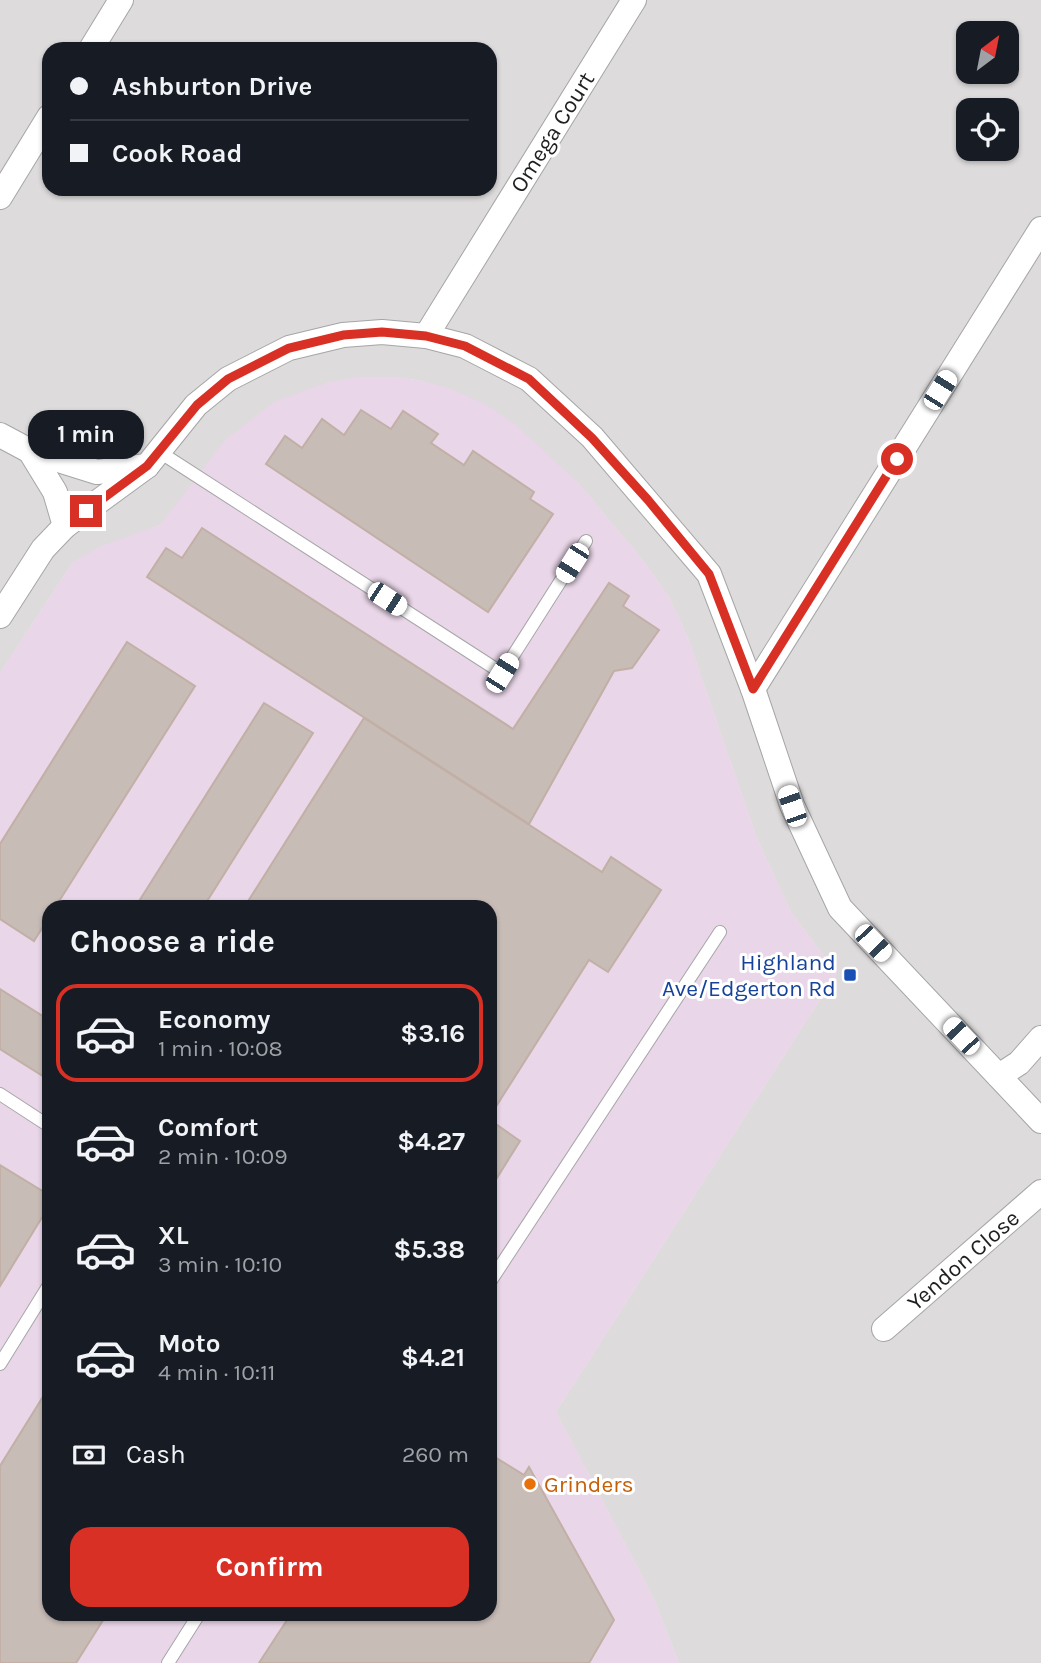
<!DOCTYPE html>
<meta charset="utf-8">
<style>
body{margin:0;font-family:Karla,sans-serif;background:#20242c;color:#f1f3f6;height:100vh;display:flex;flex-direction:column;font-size:26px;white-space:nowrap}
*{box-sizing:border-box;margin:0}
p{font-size:23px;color:#9ea1a6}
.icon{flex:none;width:38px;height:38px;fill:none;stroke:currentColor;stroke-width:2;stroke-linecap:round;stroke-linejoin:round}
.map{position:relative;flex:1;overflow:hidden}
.drawer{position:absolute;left:42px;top:900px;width:455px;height:721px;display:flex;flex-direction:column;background:#171b24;border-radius:21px;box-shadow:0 2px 5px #0004}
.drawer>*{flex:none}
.banner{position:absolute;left:42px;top:42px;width:455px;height:154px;border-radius:21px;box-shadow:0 2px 5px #0004;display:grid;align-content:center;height:154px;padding:0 28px;background:#171b24}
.needle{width:46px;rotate:32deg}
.controls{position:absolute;left:956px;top:21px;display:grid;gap:14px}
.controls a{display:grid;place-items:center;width:63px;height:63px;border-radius:14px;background:#171b24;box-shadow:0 2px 5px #0004;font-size:35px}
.end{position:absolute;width:32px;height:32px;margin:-16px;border:9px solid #d93025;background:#fff;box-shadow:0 0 0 4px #fff}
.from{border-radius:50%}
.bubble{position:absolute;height:49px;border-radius:21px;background:#171b24;box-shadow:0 2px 5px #0004;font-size:23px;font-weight:700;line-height:49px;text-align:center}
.car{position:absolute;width:21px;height:42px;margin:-21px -10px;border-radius:9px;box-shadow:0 0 5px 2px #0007;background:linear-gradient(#fff 24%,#345 0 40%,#fff 0 76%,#345 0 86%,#fff 0)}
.banner b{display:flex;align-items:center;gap:24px;height:66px;font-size:26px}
.banner b+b{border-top:2px solid #363941}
.banner i{width:18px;height:18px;background:#f1f3f6}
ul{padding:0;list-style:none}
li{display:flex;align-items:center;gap:21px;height:98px;margin:0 14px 10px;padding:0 14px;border:4px solid transparent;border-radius:21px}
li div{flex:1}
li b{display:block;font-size:26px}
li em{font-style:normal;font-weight:700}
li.on{border-color:#d93025}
li>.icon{width:63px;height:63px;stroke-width:1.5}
h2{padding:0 28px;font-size:32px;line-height:84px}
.pay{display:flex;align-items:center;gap:18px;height:77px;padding:0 28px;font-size:26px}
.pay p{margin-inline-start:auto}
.primary-button{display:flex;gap:14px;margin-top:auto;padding:14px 28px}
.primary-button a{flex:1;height:80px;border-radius:21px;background:#d93025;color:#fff;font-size:28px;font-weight:700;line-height:80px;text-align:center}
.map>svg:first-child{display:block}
.residential{fill:#dddbdc;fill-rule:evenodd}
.industrial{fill:#e9d6e8;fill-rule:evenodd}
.building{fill:#c8bcb7;stroke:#c2afa6;stroke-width:2}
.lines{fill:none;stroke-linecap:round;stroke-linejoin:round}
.service-casing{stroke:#a6a6a6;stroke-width:14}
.minor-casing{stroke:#a6a6a6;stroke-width:26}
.service{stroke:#fff;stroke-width:12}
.minor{stroke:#fff;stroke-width:24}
.route{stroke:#d93025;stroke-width:9}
.transit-dot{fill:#1a4fb4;stroke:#fff;stroke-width:2.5}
.food-dot{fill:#e8710a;stroke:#fff;stroke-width:2.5}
.labels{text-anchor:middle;stroke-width:6;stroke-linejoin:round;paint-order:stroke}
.street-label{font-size:23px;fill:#1f1f1f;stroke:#fff}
.transit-label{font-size:23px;fill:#164399;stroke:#fff;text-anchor:end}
.food-label{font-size:23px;fill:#c56008;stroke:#fff;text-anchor:start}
</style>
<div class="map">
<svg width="1041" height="1663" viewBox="0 0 1041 1663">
<rect width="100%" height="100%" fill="#f0eae4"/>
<path class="residential" d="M0 0H1041V1663H679L654 1599 556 1412 837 973 791 912 758 841 688 638 670 599 646 564 578 483 423 381 394 377H357L177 505 160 525 73 562 0 673ZM968 33H1006V72H968ZM49 49H490V189H49ZM968 110H1006V149H968Z"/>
<path class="industrial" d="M357 377H394L423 381 451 389 485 404 515 424 578 483 646 564 670 599 688 638 758 841 791 912 837 973 556 1412 654 1599 679 1663H0V673L73 562 101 546 160 525 226 439 274 402 329 382ZM49 906H490V1614H49Z"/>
<g class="building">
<polygon points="361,410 391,429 403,411 438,434 431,443 464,465 473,451 534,492 530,499 553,514 488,612 266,464 285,436 302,448 322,419 344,435"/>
<polygon points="202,528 513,729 609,583 629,596 623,606 659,630 632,668 614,671 529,824 147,577 166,548 182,558"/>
<polygon points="127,642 195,686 56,906 49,906 49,917 34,941 0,919 0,844"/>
<polygon points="264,703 313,733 204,906 136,906"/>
<polygon points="364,718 602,872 611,857 661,890 608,972 589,960 490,1116 490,906 245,906"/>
<polygon points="0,989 49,1020 49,1080 0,1049"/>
<polygon points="490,1120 520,1141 490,1189"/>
<polygon points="0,1165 49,1195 49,1206 0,1286"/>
<polygon points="49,1387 49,1614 107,1614 76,1663 0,1663 0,1466"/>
<polygon points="490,1454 524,1475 529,1467 614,1620 589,1663 259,1663 291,1614 490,1614"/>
</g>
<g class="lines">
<g class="service-casing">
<g id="service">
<polyline points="158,451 502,673 586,541"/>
<polyline points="0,1094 49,1126"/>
<polyline points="490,1282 720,932"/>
<polyline points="0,1364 49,1285"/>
<polyline points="168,1663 199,1614"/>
</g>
</g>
<g class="minor-casing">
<g id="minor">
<polyline points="91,49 121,0"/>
<polyline points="0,197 49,117"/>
<polyline points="426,336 634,0"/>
<polyline points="0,435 30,451 97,472 147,466"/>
<polyline points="30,451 55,492 65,526"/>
<polyline points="0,616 43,549 65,526 147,466 196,405 228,379 289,348 343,335 382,332 426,336 465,346 529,379 592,437 709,574 753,689 792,805 840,908 1041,1121"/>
<polyline points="753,689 1041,229"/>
<polyline points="999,1076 1019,1063 1041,1038"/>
<polyline points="884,1329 1041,1192"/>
</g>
</g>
<use href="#service" class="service"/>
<use href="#minor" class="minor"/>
</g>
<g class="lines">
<polyline class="route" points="86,511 147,466 197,405 228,379 289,348 343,335 382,332 426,336 465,346 529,379 592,438 648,500 709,574 753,689 897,459"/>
</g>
<rect class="transit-dot" x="843" y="968" width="14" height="14" rx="3.5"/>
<circle class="food-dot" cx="530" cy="1484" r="7"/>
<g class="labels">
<g class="street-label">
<text transform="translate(552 132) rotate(-58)" y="8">Omega Court</text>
<text transform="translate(963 1260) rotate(-41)" y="8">Yendon Close</text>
</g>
<g class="transit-label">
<text x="836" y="970">Highland<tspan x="836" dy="26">Ave/Edgerton Rd</tspan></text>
</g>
<g class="food-label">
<text x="544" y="1492">Grinders</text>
</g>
</g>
</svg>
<div class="controls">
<a><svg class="needle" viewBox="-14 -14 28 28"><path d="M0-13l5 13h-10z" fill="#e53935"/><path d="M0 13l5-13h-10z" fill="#9ea1a6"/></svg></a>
<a><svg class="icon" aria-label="locate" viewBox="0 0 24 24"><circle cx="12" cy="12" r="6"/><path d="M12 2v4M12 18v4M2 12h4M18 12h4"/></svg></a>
</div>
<i class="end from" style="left:897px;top:459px"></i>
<i class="end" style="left:86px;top:511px"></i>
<div class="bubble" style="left:28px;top:410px;width:116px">1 min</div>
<i class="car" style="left:940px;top:390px;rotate:32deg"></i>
<i class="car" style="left:572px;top:563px;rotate:212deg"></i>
<i class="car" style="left:387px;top:599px;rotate:123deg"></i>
<i class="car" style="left:502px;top:673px;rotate:32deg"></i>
<i class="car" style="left:792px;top:806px;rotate:341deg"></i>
<i class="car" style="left:873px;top:943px;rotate:136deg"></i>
<i class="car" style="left:961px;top:1036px;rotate:317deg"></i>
<div class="banner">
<b><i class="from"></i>Ashburton Drive</b>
<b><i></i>Cook Road</b>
</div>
<section class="drawer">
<h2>Choose a ride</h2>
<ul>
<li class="on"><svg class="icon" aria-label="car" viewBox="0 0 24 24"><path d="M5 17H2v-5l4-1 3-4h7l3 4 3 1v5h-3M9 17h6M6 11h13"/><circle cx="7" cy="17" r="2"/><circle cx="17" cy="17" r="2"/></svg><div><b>Economy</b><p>1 min · 10:08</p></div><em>$3.16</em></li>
<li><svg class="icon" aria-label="car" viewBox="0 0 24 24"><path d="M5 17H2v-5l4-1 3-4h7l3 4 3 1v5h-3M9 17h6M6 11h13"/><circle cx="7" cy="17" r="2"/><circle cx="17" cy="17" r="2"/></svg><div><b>Comfort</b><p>2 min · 10:09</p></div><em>$4.27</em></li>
<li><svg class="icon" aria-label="car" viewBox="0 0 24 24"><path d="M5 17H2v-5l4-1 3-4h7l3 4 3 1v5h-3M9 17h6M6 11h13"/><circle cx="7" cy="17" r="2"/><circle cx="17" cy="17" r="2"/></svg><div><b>XL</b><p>3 min · 10:10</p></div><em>$5.38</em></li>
<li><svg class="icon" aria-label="car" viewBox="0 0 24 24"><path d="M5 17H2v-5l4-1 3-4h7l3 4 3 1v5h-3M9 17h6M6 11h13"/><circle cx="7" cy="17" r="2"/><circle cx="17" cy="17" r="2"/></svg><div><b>Moto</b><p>4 min · 10:11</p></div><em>$4.21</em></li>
</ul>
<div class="pay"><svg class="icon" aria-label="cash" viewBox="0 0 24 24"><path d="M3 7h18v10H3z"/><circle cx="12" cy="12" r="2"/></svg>Cash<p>260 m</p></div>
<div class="primary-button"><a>Confirm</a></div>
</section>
</div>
